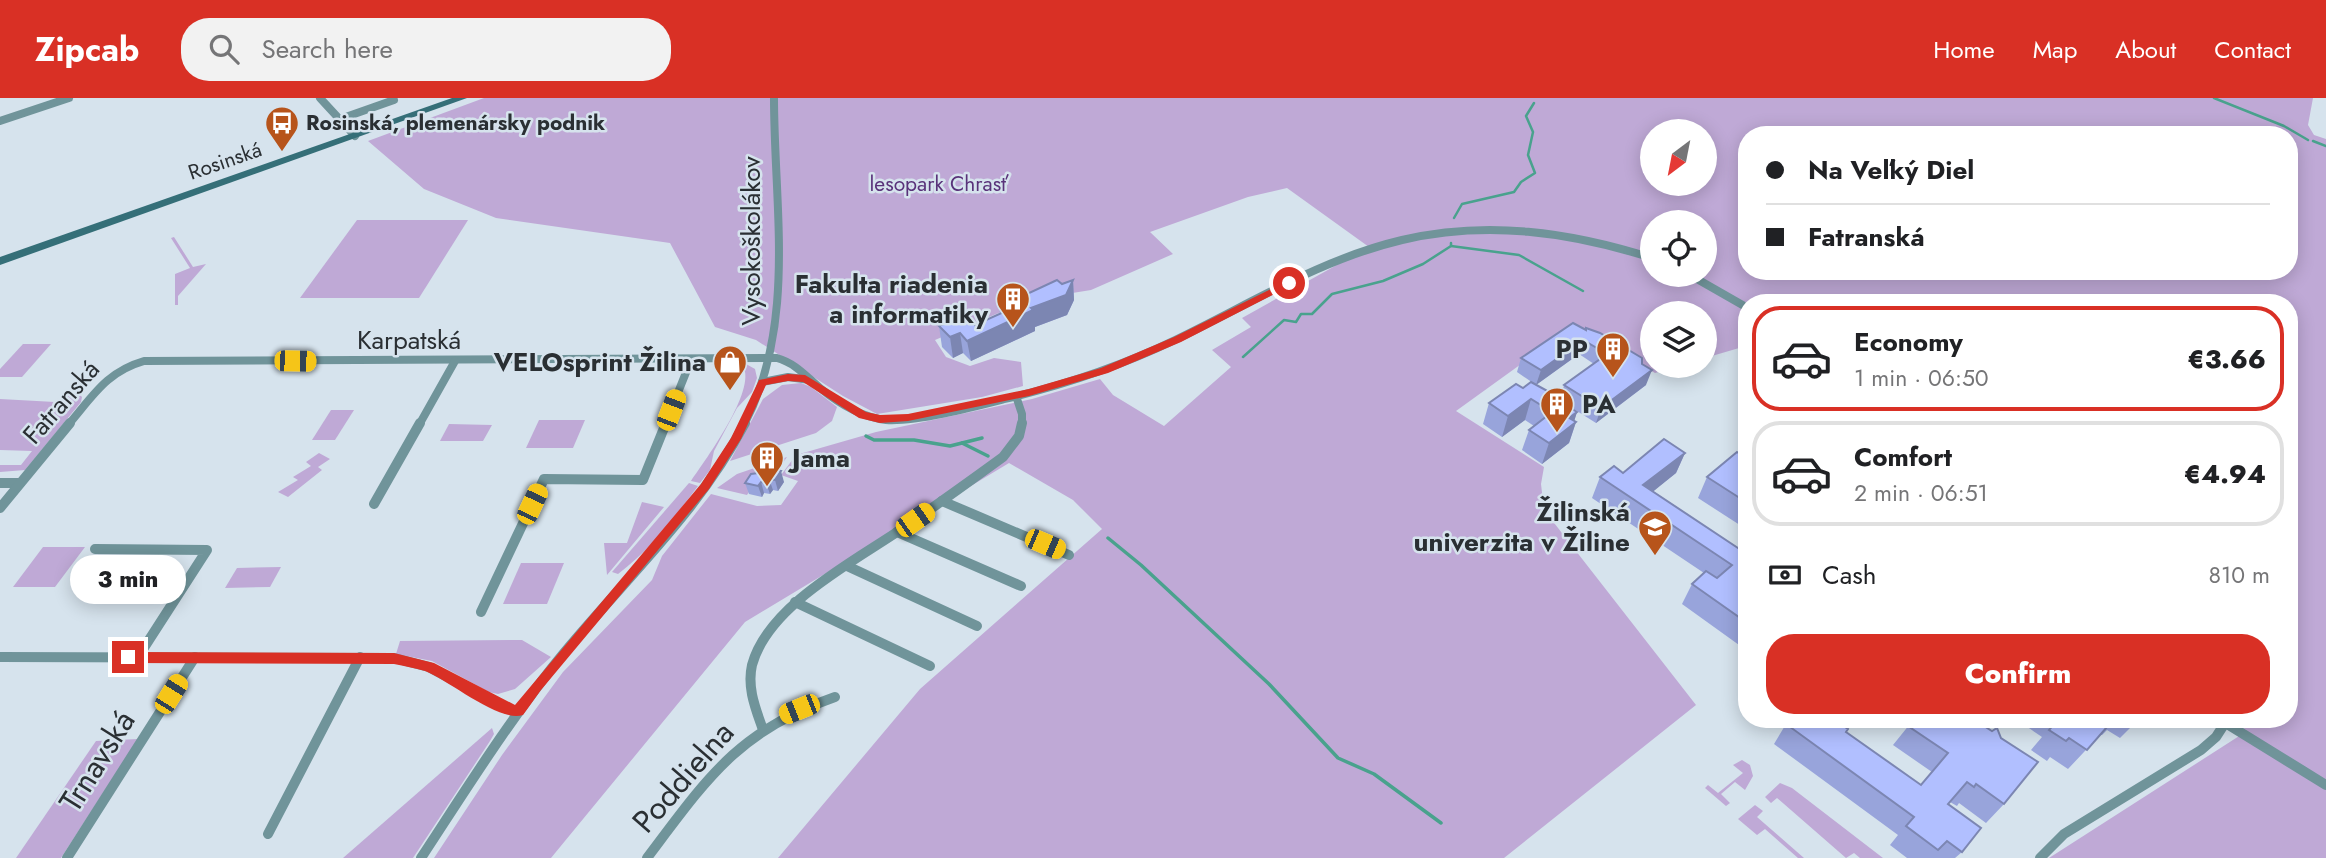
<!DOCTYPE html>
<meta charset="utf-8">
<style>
body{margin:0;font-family:Jost,sans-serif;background:#f2f2f2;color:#202124;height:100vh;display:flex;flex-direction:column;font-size:26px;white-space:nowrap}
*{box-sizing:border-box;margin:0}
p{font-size:23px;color:#757577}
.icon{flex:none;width:38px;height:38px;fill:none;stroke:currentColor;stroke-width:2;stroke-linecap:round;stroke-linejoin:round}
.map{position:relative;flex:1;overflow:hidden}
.sheet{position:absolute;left:1738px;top:196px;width:560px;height:434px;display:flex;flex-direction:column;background:#fff;border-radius:28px;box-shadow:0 4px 18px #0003}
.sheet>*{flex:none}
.guide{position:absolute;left:1738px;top:28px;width:560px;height:154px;border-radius:28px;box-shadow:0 4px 18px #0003;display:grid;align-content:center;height:154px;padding:0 28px;background:#fff}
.needle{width:46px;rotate:212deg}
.buttons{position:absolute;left:1640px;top:21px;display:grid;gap:14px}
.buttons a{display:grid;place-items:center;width:77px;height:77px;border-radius:50%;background:#fff;box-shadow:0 4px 18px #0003;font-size:35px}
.end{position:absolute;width:32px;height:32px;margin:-16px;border:9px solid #d93025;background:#fff;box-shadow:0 0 0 4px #fff}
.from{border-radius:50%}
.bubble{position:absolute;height:49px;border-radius:24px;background:#fff;box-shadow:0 4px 18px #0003;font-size:23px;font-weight:800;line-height:49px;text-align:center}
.car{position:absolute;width:21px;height:42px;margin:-21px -10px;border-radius:9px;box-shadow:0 0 5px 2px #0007;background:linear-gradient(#f5c518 24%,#345 0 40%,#f5c518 0 76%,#345 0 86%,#f5c518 0)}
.guide b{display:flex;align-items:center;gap:24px;height:66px;font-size:26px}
.guide b+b{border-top:2px solid #e0e0e0}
.guide i{width:18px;height:18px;background:#202124}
ul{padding:12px 0 0;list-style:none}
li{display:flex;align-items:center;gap:21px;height:105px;margin:0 14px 10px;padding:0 14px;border:4px solid #e0e0e0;border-radius:28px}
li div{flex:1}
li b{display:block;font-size:26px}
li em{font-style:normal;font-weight:800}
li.on{border-color:#d93025}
li>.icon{width:63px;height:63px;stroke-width:1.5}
.pay{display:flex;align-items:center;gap:18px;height:77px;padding:0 28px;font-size:26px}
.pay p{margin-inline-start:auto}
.primary-button{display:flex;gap:14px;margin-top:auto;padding:14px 28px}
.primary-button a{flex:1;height:80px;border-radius:28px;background:#d93025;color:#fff;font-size:28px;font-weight:800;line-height:80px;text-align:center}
header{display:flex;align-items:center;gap:42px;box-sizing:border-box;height:98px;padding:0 35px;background:#d93025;color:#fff}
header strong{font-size:33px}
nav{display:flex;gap:38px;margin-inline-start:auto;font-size:24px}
.search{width:490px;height:63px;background:#f2f2f2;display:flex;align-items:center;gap:18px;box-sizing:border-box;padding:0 24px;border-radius:28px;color:#757577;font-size:26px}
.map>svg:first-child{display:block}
.green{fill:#bfa9d6;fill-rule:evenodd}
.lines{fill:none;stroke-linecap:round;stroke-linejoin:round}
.stream-far1{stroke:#49a28d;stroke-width:2.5}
.stream{stroke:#49a28d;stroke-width:3.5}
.street-far1{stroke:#70949a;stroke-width:8}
.street{stroke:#70949a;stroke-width:10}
.secondary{fill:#356f78;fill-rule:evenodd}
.wall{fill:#98a4db}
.shaded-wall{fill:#7c86b2}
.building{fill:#b1bfff;stroke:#7c86b2;stroke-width:2}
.route{fill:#d93025}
.labels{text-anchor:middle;stroke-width:5;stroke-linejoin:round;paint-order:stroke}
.far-poi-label{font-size:21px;font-weight:bold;fill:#2a2f33;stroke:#d6e3ed;text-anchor:start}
.far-street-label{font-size:21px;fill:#2a2f33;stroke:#d6e3ed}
.far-park-label{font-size:21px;fill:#59327a;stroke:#d6e3ed}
.street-label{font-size:26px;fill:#2a2f33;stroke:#d6e3ed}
.poi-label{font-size:26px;font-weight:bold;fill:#2a2f33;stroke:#d6e3ed;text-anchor:end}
.near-street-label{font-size:32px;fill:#2a2f33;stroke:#d6e3ed}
</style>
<header>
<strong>Zipcab</strong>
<div class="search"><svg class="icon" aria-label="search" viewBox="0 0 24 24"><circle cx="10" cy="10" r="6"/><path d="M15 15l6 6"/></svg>Search here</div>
<nav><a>Home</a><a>Map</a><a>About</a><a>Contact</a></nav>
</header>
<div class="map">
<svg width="2326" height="760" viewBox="0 0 2326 760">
<rect width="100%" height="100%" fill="#d6e3ed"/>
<g class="green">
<path d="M484 0H2313L2308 27 2314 37 2326 41V760H2049L2247 633 2233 621H2289V205H1746V248L1705 260 1704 215H1652V268H1679L1655 275 1574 228 1456 313 1544 369 1541 386 1544 412 1696 607 1504 760H778L920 591 1102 431 1073 402 1009 365 745 524 551 760H434L502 657 563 574 652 482 662 458 711 396 757 408 781 407 798 383 781 377 796 357 876 334 1032 301 1100 281 1113 297 1164 328 1231 269 1212 252 1251 229 1242 220 1369 149 1287 90 1248 99 1150 134 1173 156 1091 192 1029 202 935 242 946 259 970 268 994 260 1021 264 1023 288 982 299 877 316 843 298 756 242 715 229 670 145 496 120 424 91 368 43ZM1652 33H1704V86H1652ZM1746 37H2289V173H1746ZM1652 124H1704V177H1652Z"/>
<polygon points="357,122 468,122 419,200 300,200"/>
<polygon points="174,139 193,169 206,166 178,198 178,207 175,207 175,176 190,170 171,140"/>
<polygon points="23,246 51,246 22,279 0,279 0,271"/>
<path d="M711 266H746L755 271 757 280 752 294 737 310 714 353 710 372 700 385 691 383C706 361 757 292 743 268Z"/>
<polygon points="801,285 811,289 837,309 832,323 816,335 730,363 763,301 782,287"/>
<polygon points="78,295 82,299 81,304 25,372 0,374 0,367 21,367 32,353 0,352 0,301 55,304 70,296"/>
<polygon points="331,312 354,312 335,342 312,342"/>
<polygon points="539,322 585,322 573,350 526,350"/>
<polygon points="449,326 492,327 483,343 440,343"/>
<polygon points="319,355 330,361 318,369 322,372 288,399 278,394 298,382 293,379 311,368 306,364"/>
<polygon points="787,359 769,385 754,386 747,397 717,390 737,376"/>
<path d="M689 385 698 388C674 420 650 452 618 476L612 474Z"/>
<polygon points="642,404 664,409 607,477 604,445 627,445"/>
<polygon points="43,449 85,449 55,489 13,489"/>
<polygon points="521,465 564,465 547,506 503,506"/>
<polygon points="281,469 270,489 225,490 237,470"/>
<polygon points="522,542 551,559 515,591 498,596 489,594 432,563 396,556 400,543"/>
<polygon points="492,630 494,636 490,643 413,760 343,760"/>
<polygon points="138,641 61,760 16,760 96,643"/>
<polygon points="1742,662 1750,667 1753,678 1745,692 1735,684 1721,696 1730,705 1726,708 1705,690 1708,687 1718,695 1743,675 1733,667"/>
<polygon points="1780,685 1792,690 1883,760 1860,760 1854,755 1846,760 1777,700 1771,705 1765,699"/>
<polygon points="1755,707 1763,713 1757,719 1804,760 1798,760 1765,731 1757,737 1738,721"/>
</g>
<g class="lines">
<g class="stream-far1">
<polyline points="2214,0 2284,28 2308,42"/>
<polyline points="2313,43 2326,48"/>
<polyline points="1454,120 1462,106 1514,94 1521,84 1535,75 1528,57 1533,34 1526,18 1534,5"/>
<polyline points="1451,148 1519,157 1583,193"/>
<polyline points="1243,259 1284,222 1296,224 1301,216 1312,216 1332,196 1383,183 1423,166 1451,148 1451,145"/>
</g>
<g class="stream">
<polyline points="866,338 874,342 914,342 950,348 982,340"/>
<polyline points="962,345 988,358"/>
<polyline points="1108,440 1141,467 1269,586 1338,660 1374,676 1441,725"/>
</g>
<g class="street-far1">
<polyline points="320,0 355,38"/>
<polyline points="340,21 394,2"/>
<polyline points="0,23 69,0"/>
<polyline points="1690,177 1746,209"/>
<polyline points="762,284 788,279 810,282"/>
<polyline points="1016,298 1022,316 1022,327"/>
<path d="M68 327C93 298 106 274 144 263L777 260C795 265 806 278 820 290 838 305 861 319 886 322 917 324 974 309 1005 301 1064 287 1121 268 1175 242 1250 206 1321 161 1402 142 1487 122 1570 134 1652 160"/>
<polyline points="419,327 455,263"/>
<polyline points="665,327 691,262"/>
<path d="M744 327C797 226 774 109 774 0"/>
</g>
<g class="street">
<polyline points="0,385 20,385"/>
<polyline points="942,403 1069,457"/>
<polyline points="374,406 420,325"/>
<polyline points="0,410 70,325"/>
<polyline points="897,434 1021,488"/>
<polyline points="95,451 207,452 138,559"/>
<polyline points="847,468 977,528"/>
<polyline points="795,504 930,568"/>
<polyline points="481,514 544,381 643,382 666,325"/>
<polyline points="0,559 394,560 429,569 507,611 518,613"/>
<polyline points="2219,621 2326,687"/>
<path d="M762 629C755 609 747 589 752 567 768 507 855 463 903 430 937 407 970 383 1003 359L1019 338 1022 325"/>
<polyline points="268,736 360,559"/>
<polyline points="67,760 195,559"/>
<path d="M421 760C467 690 511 619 564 555 627 479 699 413 745 325"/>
<path d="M647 760C706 682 738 632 835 599"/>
<polyline points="2040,760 2064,736 2201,652 2216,639 2225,625"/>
</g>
<polygon class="secondary" points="452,0 467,0 0,167 0,159"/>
</g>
<g class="wall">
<polygon points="1073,182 1074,202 1067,217 1035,229 1035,233 971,263 963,255 953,260 942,249 939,228 975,227 1000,216 999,209"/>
<polygon points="1573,225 1642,266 1646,287 1596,325 1561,303 1561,304 1577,314 1574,323 1576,324 1569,345 1542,366 1522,352 1529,332 1534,328 1525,322 1502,339 1483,326 1489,305 1523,290 1561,300 1564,287 1594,266 1579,256 1536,287 1517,274 1521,260"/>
<polygon points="1685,355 1676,375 1653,393 1744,454 1746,452 1746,552 1682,506 1692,486 1704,475 1592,400 1600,379 1623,375"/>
<polygon points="1746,360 1746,431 1698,400 1707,379"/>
<polygon points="751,376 784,384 778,393 773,392 770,396 764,395 762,399 749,396 745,385"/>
<polygon points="1791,621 1856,621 1846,634 1921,687 1932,674 1893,647 1914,621 2004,706 1986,725 1959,705 1957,708 1950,704 1948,706 1962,754 1955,760 1907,760 1890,747 1898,737 1774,646 1786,626"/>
<polygon points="2022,621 2139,621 2120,640 2107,632 2102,637 2100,637 2068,671 2050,659 2047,663 2031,652 2042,639 2020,624"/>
</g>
<g class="shaded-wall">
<polygon points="1073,182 1074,202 1067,217 1035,229 1035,233 971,263 967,243 1031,210"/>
<polygon points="960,235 963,255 953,260 950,239"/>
<polygon points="1583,242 1579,256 1536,287 1541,272"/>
<polygon points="1652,272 1646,287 1596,325 1601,310"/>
<polygon points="1531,301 1525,322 1502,339 1508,318"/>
<polygon points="1577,314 1573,327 1576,324 1569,345 1542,366 1549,345 1569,320"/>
<polygon points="1685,355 1676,375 1639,405 1643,387"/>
<polygon points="781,373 784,384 778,393 775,382"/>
<polygon points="769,381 773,392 770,396 766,385"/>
<polygon points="761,384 764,395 762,399 758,388"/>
<polygon points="1746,489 1746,499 1731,513 1740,495"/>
<polygon points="1852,621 1856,621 1831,648 1845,629"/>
</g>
<g class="building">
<polygon points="1057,182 1062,186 1073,182 1066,197 1031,210 1033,212 967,243 960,235 950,239 939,228 964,216 975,227 1004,214 999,209"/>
<polygon points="1573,225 1586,232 1586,230 1600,235 1642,260 1642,266 1652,272 1601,310 1564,287 1607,256 1583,242 1541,272 1521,260"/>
<polygon points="1531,284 1562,301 1560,303 1577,314 1569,320 1576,324 1549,345 1529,332 1552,314 1531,301 1508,318 1489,305 1516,286 1523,290"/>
<polygon points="1664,341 1685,355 1643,387 1744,454 1746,452 1746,489 1740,495 1746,500 1746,524 1692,486 1706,473 1717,480 1732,467 1600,379 1614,368 1623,375"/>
<polygon points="1737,354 1746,360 1746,404 1707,379"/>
<polygon points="768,370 781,373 775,382 769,381 766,385 761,384 758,388 745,385 751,376 765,374"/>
<polygon points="1791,621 1852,621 1845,629 1848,631 1846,634 1921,687 1948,655 1908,628 1914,621 1973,621 1992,633 1997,630 2001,640 2038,664 2004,706 1976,686 1974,689 1967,684 1948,706 1981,730 1962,754 1947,743 1938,752 1906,728 1914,719 1786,626"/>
<polygon points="2058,621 2114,621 2087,652 2069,640 2066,643 2049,632"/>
</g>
<path class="route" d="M1289 182 1292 183V187L1181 244 1108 275 1029 298 908 323 880 325 859 320 803 284 788 283 766 287 741 341 709 391 541 592 523 617C499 625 449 582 425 573 415 570 404 568 394 566L128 565 121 559 128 554 394 555 434 565 515 607 701 386 731 340 759 282 788 276 805 277 866 314 880 317 908 316 1029 291 1101 270 1174 239Z"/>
<defs>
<g id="bus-pin" transform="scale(1.75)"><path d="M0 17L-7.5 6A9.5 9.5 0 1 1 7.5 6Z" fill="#b7541b" stroke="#d6e3ed"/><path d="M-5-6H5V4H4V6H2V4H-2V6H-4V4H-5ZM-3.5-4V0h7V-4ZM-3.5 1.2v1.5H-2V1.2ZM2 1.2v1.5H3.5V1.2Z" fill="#fff"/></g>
<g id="building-pin" transform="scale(1.75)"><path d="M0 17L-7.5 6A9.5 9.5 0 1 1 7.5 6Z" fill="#b7541b" stroke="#d6e3ed"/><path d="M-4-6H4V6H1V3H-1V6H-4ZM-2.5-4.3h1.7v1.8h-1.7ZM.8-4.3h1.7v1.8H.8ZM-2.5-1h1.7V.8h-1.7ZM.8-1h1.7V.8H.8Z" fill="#fff"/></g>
<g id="shop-pin" transform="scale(1.75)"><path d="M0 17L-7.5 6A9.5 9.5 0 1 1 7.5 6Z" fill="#b7541b" stroke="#d6e3ed"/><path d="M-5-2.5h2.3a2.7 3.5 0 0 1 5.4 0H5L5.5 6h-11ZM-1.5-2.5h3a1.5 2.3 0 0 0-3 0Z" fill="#fff"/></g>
<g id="university-pin" transform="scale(1.75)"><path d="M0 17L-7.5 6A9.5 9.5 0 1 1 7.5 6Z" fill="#b7541b" stroke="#d6e3ed"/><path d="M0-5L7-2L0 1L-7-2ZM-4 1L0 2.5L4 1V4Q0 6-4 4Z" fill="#fff"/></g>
</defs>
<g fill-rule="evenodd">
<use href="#bus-pin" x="282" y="25"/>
<use href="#building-pin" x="1013" y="201"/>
<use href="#building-pin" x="1613" y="251"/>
<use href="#shop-pin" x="730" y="264"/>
<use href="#building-pin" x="1557" y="306"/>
<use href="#building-pin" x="767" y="360"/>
<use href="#university-pin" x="1655" y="429"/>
</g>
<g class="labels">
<g class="far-poi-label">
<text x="306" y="32">Rosinská, plemenársky podnik</text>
</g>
<g class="far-street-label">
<text transform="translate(225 63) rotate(-19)" y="7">Rosinská</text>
</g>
<g class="far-park-label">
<text x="939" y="93">lesopark Chrasť</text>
</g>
<g class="street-label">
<text transform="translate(751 143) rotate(-90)" y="9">Vysokoškolákov</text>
<text x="409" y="251">Karpatská</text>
<text transform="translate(61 304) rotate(-49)" y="9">Fatranská</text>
</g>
<g class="poi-label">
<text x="988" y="195">Fakulta riadenia<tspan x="988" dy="30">a informatiky</tspan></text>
<text x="1588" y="260">PP</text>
<text x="706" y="273">VELOsprint Žilina</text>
<text x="1582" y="315" text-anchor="start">PA</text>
<text x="792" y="369" text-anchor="start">Jama</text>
<text x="1630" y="423">Žilinská<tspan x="1630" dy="30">univerzita v Žiline</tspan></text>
</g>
<g class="near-street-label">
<text transform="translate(97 663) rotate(-58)" y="11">Trnavská</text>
<text transform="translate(683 679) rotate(-49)" y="11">Poddielna</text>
</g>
</g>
</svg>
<div class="buttons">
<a><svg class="needle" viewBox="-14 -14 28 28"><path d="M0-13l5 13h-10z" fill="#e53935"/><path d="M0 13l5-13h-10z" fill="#757577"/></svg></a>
<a><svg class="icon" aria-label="locate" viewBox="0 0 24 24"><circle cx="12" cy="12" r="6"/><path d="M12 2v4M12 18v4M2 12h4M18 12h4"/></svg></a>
<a><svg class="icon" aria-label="layers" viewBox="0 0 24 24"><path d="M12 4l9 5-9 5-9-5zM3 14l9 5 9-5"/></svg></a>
</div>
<i class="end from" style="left:1289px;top:185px"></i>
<i class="end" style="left:128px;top:559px"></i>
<div class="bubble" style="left:70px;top:457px;width:116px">3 min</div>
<i class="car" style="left:295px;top:263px;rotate:91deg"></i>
<i class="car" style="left:671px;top:312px;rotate:21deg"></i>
<i class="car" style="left:532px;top:406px;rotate:25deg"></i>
<i class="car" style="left:915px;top:422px;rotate:55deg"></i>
<i class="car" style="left:1045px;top:446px;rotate:113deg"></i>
<i class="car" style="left:171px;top:596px;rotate:32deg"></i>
<i class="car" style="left:799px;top:611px;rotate:248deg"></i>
<div class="guide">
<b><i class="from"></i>Na Veľký Diel</b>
<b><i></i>Fatranská</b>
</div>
<section class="sheet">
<ul>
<li class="on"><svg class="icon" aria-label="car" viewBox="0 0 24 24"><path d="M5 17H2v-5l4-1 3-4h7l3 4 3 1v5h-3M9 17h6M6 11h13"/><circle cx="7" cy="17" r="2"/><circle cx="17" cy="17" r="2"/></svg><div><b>Economy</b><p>1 min · 06:50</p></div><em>€3.66</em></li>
<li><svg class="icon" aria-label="car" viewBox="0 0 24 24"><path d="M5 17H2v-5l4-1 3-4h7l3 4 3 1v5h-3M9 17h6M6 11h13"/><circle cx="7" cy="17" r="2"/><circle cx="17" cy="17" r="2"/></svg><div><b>Comfort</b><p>2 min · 06:51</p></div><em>€4.94</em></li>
</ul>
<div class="pay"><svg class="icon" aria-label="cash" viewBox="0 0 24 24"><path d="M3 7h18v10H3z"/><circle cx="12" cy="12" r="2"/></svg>Cash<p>810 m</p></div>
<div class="primary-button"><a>Confirm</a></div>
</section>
</div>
